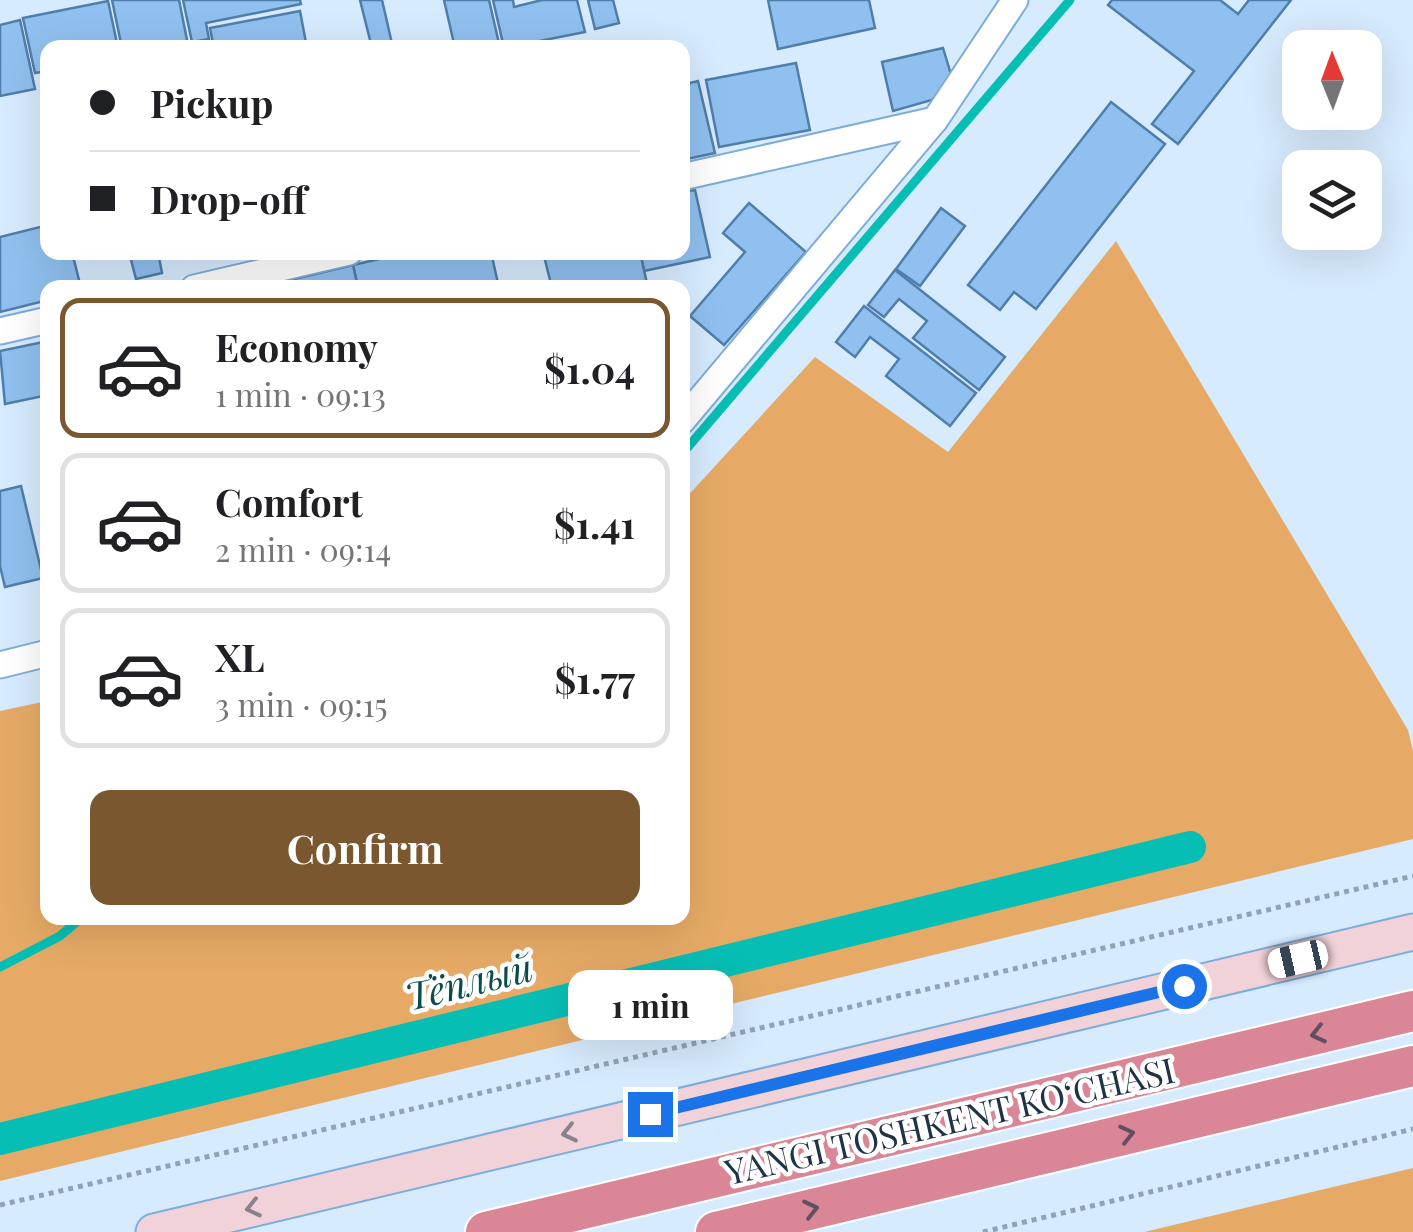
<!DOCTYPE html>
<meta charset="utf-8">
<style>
body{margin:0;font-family:"Playfair Display",serif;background:#f6f6f6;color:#202124;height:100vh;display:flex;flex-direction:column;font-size:38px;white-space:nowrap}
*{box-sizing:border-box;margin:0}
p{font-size:32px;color:#757577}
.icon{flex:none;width:55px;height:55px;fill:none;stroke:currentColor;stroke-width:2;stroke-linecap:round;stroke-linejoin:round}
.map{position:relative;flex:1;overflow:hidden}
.sheet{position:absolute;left:40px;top:280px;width:650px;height:645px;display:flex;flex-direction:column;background:#fff;border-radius:20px;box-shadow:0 10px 40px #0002}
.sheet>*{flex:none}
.hud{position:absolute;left:40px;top:40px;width:650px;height:220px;border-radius:20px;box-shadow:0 10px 40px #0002;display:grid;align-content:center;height:220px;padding:0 50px;background:#fff}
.needle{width:65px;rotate:359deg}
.controls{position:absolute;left:1282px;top:30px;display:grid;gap:20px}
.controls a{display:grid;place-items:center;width:100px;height:100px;border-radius:20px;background:#fff;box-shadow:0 10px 40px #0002;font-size:50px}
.end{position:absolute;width:45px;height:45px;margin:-22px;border:12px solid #1a73e8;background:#fff;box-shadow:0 0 0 5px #fff}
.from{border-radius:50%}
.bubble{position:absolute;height:70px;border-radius:20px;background:#fff;box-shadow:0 10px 40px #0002;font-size:32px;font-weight:700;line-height:70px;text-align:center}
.car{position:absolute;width:30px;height:60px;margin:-30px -15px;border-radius:12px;box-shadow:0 0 8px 2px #0007;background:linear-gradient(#fff 24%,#345 0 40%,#fff 0 76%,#345 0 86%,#fff 0)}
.hud b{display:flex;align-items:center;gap:35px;height:95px;font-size:38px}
.hud b+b{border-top:2px solid #e0e0e0}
.hud i{width:25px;height:25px;background:#202124}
ul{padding:18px 0 0;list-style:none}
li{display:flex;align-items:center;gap:30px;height:140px;margin:0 20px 15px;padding:0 30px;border:5px solid #e0e0e0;border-radius:20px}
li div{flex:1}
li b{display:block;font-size:38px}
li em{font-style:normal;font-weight:700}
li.selected{border-color:#7a572f}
li>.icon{width:90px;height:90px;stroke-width:1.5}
.button{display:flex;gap:20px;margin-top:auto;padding:20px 50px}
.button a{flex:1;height:115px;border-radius:20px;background:#7a572f;color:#fff;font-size:40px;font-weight:700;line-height:115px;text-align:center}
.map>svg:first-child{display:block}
.green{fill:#e6aa66}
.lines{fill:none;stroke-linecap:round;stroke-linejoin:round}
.stream{stroke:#07beb5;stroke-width:9}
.canal{stroke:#07beb5;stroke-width:32}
.building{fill:#90c0ef;stroke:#507eaa;stroke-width:2.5}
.minor-casing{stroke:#7eaddb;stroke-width:29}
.secondary-casing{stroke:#7eaddb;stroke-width:39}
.trunk-casing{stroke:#fff;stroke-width:44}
.path{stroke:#90a3b6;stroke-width:5;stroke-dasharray:5 5;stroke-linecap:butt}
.minor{stroke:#fff;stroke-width:25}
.secondary{stroke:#f1d2d8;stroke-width:35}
.trunk{stroke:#da8697;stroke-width:40}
.oneway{stroke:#615062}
.oneway2{stroke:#88828f}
.route{stroke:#1a73e8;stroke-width:12}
.labels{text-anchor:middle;stroke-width:9;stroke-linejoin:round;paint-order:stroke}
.street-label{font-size:35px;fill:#203346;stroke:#fff}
.water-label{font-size:38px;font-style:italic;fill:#094c48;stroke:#fff}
</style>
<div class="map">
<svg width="1413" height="1232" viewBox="0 0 1413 1232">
<rect width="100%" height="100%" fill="#d7ebfe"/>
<g class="green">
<polygon points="1116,241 1408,730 1413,751 1413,839 0,1181 0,711 47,701 48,918 682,918 683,501 815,357 948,452"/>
<polygon points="1413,1168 1413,1232 1144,1232"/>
</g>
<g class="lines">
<g class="stream">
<polyline points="682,454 1070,0"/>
<polyline points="0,967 60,936 81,918"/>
</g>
<polyline class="canal" points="0,1139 1190,847"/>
</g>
<g class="building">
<polygon points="112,0 179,0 188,45 122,48"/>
<polygon points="183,0 300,0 301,4 206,23 209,39 192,42"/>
<polygon points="360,0 382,0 393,48 372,48"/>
<polygon points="444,0 489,0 500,48 455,48"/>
<polygon points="493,0 513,0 514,7 542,0 577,0 585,32 504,48"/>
<polygon points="588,0 613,0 619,23 595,29"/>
<polygon points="768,0 869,0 875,28 778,49"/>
<polygon points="1112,0 1220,0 1238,14 1249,0 1291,0 1178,144 1152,124 1194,71 1108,5"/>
<polygon points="108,1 118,48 48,48 48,71 35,73 23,18"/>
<polygon points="300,11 307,48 214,48 210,28"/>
<polygon points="20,20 35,89 0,96 0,25"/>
<polygon points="943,48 953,81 932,100 893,111 882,62"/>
<polygon points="796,63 810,130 719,147 706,80"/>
<polygon points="698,81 715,153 682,160 682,85"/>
<polygon points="1111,102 1165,144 1036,309 1014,292 1000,310 968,285"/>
<polygon points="695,190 710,257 644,271 640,252 682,252 682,192"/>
<polygon points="749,203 806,252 724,345 690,316 745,252 723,233"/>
<polygon points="941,208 965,226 920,286 896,269"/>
<polygon points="48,225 48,252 72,252 81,288 48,288 48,300 0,312 0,237"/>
<polygon points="129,252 158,252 162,273 136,279"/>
<polygon points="410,252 491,252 499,288 358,288 353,265"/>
<polygon points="543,252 640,252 648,288 552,288"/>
<polygon points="353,265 358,288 266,288 265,286"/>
<polygon points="895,270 1005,357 979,390 913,338 927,321 899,299 884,317 868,305"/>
<polygon points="864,306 976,393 950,426 886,376 899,359 870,337 855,357 836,342"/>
<polygon points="48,341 48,395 5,404 0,351"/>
<polygon points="21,486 43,578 5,587 0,566 0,491"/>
</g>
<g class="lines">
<g class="minor-casing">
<g id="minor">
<polyline points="682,177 935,120"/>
<polyline points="194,288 349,252"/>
<polyline points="0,331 48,320"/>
<polyline points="682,421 935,120 1015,0"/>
<polyline points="0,665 48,653"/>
</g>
</g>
<g class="secondary-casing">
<polyline id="secondary" points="154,1232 1413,932"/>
</g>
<g class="trunk-casing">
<g id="trunk">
<polyline points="486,1232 1413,1011"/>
<polyline points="716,1232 1413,1066"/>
</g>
</g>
<g class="path">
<polyline points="0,1205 1413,876"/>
<polyline points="983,1232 1413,1129"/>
</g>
<use href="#minor" class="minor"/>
<use href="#secondary" class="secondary"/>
<use href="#trunk" class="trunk"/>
</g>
<defs><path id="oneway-chevron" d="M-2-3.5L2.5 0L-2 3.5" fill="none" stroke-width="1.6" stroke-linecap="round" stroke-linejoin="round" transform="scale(2.5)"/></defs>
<g class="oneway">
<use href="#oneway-chevron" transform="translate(1318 1034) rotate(167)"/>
<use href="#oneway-chevron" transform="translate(1127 1134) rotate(-13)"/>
<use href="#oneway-chevron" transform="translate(811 1209) rotate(-13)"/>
</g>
<g class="oneway2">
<use href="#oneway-chevron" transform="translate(569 1133) rotate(167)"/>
<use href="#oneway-chevron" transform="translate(253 1208) rotate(167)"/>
</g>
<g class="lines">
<polyline class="route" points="650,1114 1184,986"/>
</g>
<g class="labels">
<g class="street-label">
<text transform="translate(950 1122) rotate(-13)" y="12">YANGI TOSHKENT KO‘CHASI</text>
</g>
<g class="water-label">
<text transform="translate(469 983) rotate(-14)" y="13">Тёплый</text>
</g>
</g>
</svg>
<div class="controls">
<a><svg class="needle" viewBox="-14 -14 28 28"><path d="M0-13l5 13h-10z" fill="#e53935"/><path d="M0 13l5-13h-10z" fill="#757577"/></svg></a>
<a><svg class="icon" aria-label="layers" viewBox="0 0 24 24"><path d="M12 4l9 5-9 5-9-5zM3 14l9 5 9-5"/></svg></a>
</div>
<i class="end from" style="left:1184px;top:986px"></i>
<i class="end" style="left:650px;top:1114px"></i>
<div class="bubble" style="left:568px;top:970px;width:165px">1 min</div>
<i class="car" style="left:1298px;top:959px;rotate:257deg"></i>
<div class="hud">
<b><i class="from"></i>Pickup</b>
<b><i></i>Drop-off</b>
</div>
<section class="sheet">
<ul>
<li class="selected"><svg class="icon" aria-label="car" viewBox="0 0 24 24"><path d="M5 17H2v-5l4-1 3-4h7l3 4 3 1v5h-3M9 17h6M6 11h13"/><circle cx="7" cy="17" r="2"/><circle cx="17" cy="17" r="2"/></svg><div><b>Economy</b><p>1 min · 09:13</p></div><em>$1.04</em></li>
<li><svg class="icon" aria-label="car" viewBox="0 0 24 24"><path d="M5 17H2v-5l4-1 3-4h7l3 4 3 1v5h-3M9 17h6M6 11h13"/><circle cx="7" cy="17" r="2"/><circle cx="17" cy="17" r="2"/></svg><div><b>Comfort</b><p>2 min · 09:14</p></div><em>$1.41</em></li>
<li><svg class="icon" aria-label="car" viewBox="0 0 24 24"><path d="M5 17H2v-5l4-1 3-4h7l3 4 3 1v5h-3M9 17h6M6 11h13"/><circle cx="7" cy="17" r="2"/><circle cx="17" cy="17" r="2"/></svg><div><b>XL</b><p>3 min · 09:15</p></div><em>$1.77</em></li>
</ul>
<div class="button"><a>Confirm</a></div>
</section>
</div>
